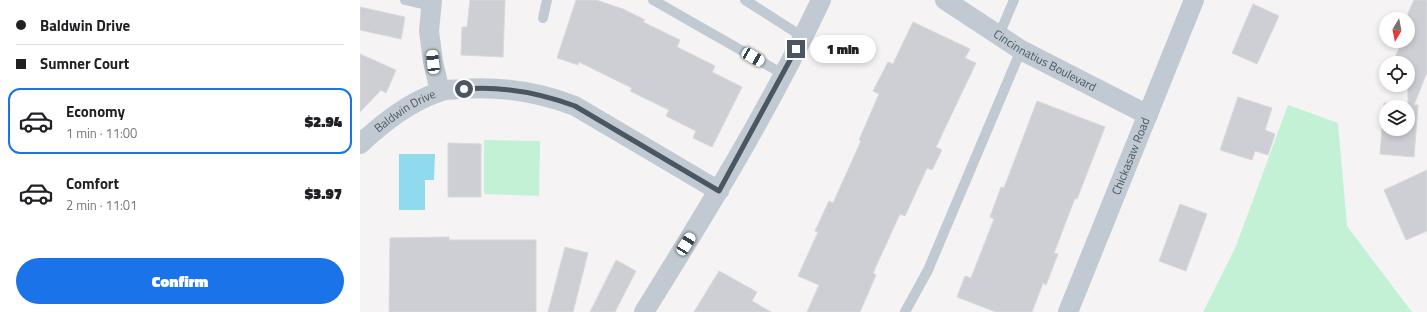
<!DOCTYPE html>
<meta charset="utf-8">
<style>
body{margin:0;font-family:"Titillium Web",sans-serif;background:#f6f6f6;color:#202124;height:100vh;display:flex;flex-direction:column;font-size:15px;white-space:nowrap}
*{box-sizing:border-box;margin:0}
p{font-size:13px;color:#757577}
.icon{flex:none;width:22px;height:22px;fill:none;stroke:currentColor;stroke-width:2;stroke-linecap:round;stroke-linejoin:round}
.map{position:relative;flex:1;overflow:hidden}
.panel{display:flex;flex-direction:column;background:#fff;width:360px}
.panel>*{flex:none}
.banner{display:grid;align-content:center;height:88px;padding:0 16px;background:#fff}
.needle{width:26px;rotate:190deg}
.buttons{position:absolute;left:1019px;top:12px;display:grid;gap:8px}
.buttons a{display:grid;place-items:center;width:36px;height:36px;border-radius:50%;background:#fff;box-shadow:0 2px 6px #0003;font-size:20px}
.end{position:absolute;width:18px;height:18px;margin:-9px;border:5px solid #4a5661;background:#fff;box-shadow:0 0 0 2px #fff}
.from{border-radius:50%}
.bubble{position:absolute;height:28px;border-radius:14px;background:#fff;box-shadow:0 2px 6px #0003;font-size:13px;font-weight:800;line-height:28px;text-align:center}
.car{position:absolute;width:12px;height:24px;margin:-12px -6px;border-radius:5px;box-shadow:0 0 3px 1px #0007;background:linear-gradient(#fff 24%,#345 0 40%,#fff 0 76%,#345 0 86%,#fff 0)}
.banner b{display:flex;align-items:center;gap:14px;height:38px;font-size:15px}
.banner b+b{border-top:1px solid #e0e0e0}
.banner i{width:10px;height:10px;background:#202124}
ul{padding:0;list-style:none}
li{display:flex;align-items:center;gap:12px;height:66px;margin:0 8px 6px;padding:0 8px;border:2px solid transparent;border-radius:12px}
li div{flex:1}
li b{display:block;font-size:15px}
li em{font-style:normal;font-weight:800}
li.active{border-color:#1a73e8}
li>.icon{width:36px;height:36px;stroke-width:1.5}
.action{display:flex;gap:8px;margin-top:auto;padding:8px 16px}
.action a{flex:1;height:46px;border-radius:24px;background:#1a73e8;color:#fff;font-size:16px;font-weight:800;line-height:46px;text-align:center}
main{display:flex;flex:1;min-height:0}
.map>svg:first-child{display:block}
.green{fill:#c3f1d5}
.water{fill:#90daee}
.building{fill:#cdcfd5;stroke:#d7d9de;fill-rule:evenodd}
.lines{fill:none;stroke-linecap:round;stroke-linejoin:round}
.service{stroke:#c1cad2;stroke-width:10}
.minor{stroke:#c1cad2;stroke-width:20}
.route{stroke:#4a5661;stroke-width:5}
.labels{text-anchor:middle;stroke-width:4;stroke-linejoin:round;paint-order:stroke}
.street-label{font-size:12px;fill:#4a5661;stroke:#fff}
</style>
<main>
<section class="panel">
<div class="banner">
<b><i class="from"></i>Baldwin Drive</b>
<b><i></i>Sumner Court</b>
</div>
<ul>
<li class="active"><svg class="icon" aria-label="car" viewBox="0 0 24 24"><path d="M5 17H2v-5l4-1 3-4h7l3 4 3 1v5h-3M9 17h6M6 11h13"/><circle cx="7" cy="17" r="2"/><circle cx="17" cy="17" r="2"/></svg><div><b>Economy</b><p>1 min · 11:00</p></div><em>$2.94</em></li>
<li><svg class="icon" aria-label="car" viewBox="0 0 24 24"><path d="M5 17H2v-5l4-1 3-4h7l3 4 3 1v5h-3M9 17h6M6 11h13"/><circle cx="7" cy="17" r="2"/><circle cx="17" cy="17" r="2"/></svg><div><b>Comfort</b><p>2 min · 11:01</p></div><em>$3.97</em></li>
</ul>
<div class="action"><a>Confirm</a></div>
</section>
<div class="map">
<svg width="1067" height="312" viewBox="0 0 1067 312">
<rect width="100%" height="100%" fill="#f5f3f3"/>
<g class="green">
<polygon points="928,105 978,123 987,226 1052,312 843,312 876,246"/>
<polygon points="124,140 180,141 179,196 124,194"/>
</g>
<polygon class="water" points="39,154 75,154 74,180 65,180 65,210 39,210"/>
<g class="building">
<polygon points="110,0 145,0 143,57 101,55 102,27 107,27"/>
<polygon points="216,0 236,0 263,9 285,20 283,22 320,40 317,47 355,66 352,72 382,87 352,147 333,138 336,131 306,116 309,110 270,91 272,88 219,62 218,65 197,58"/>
<path d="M1054 0H1067V72L1054 105H1058L1054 157 1020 154 1024 103 1048 105V63H1033L1042 41H1048V13ZM1026 107H1048V129H1026Z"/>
<polygon points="893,4 919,16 897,64 872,53"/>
<polygon points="0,7 45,17 41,39 0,30"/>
<polygon points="553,22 610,49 605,58 616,63 576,147 582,150 572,170 567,168 545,216 540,214 513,273 516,275 500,312 447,312 459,285 438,276 458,232 455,231 469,201 473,203 501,141 499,140 519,94 513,91 528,62 533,64"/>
<polygon points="0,54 36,70 26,93 21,90 0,112"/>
<polygon points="878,97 912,108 905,130 915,134 908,155 895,151 892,160 860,150"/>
<polygon points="677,101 745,127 717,199 715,198 694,253 698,254 686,285 683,283 672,312 636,312 597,297 605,276 611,278 634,219 630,217 641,187 644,188"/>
<polygon points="88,143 121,144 121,197 88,197"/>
<polygon points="1067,170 1067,231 1046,240 1024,190"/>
<polygon points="820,204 847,214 826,271 799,261"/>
<polygon points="89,237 89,240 176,240 176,312 29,312 30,238"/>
<polygon points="205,247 228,253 213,312 188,312"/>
<polygon points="256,260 276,271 255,312 230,312"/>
<polygon points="359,271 397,292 392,301 411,312 334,312"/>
</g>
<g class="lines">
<g class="service">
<polyline points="45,0 71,6"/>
<polyline points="293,0 423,74"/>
<polyline points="385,0 443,37"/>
<polyline points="183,18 187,0"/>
<polyline points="639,35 654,0"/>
<polyline points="545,312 568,270 661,50"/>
</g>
<g class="minor">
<polyline points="72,0 69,31 73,62 80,91"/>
<path id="s1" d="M585 0 661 50 788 115"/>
<path id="s2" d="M0 144C23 123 49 102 79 92 85 89 94 90 100 89 139 86 179 92 215 106L359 191"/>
<path d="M284 312C347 211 410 108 461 0"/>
<path id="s3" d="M708 312 834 0"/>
</g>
</g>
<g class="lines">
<path class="route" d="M104 89C141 86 180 93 215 106L359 191 436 49"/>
</g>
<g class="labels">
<g class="street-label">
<text dy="4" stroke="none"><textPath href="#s1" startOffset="117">Cincinnatius Boulevard</textPath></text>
<text dy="4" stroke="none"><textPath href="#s2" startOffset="56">Baldwin Drive</textPath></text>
<text dy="4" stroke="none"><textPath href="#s3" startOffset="168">Chickasaw Road</textPath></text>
</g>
</g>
</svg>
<div class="buttons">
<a><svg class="needle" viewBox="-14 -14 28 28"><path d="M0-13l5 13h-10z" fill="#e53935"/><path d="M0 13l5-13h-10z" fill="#757577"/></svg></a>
<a><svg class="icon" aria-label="locate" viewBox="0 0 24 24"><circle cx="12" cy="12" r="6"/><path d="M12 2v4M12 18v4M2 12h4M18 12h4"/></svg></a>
<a><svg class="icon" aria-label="layers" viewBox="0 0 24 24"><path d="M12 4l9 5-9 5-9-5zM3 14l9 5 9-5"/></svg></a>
</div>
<i class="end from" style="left:104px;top:89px"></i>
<i class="end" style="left:436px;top:49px"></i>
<div class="bubble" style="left:450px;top:35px;width:66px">1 min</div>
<i class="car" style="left:393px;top:57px;rotate:120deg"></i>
<i class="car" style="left:73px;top:62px;rotate:354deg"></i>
<i class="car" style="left:326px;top:244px;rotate:32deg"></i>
</div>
</main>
